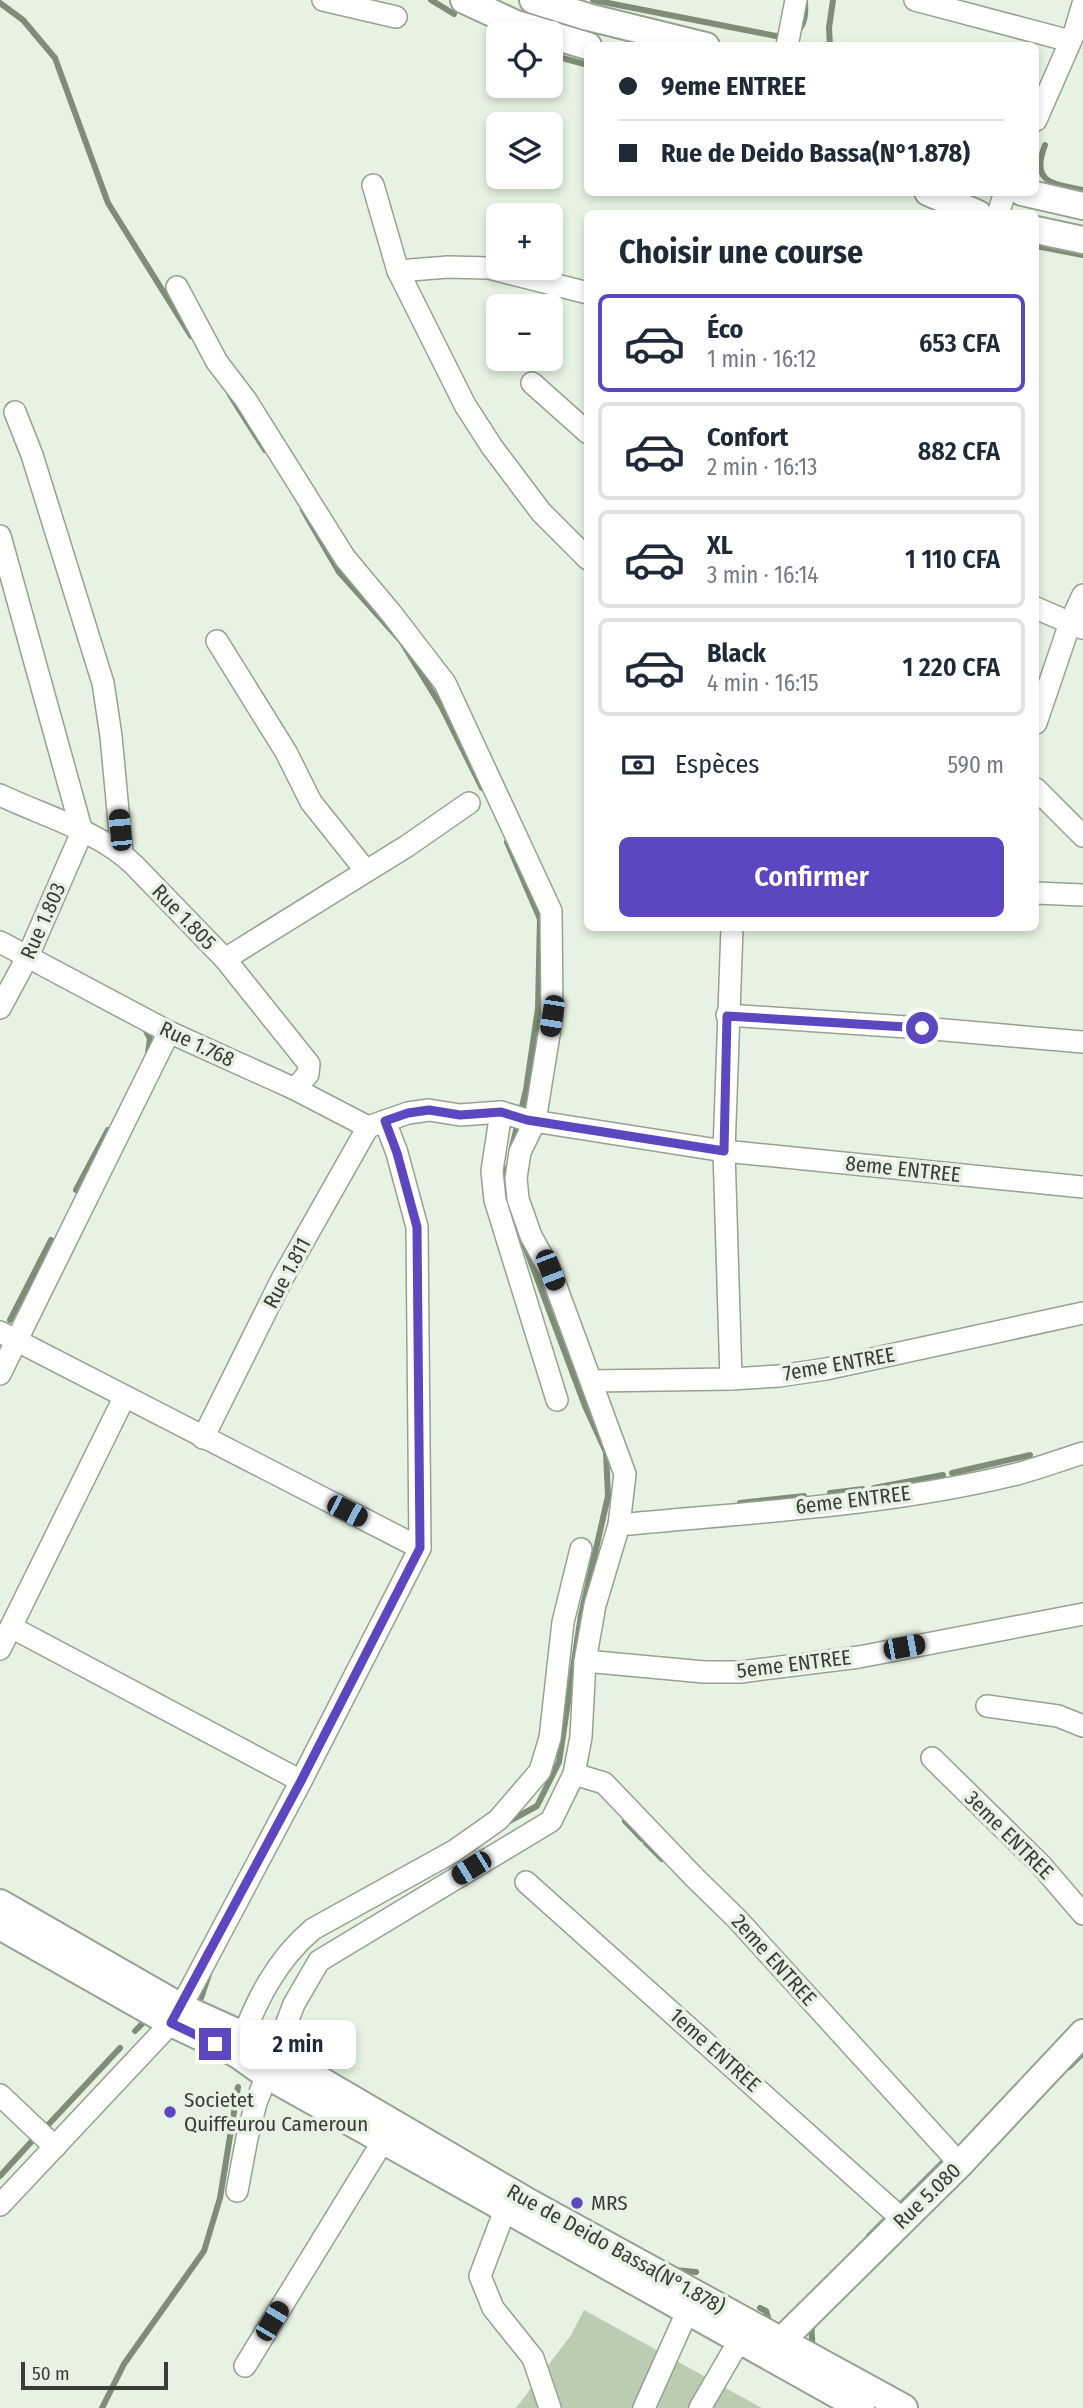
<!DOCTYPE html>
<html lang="fr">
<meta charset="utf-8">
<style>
body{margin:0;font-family:"Fira Sans Condensed",sans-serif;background:#f2f2f3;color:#1f2937;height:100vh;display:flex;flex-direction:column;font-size:26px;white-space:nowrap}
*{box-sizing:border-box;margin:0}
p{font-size:23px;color:#747a83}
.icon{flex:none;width:38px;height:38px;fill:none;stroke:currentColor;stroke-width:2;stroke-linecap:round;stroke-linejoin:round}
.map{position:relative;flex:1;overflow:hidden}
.side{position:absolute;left:584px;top:210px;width:455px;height:721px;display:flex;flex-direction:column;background:#fff;border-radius:10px;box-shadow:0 4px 10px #0003}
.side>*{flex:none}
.banner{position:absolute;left:584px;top:42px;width:455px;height:154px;border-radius:10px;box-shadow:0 4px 10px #0003;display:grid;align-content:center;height:154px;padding:0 35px;background:#fff}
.fabs{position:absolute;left:486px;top:21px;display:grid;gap:14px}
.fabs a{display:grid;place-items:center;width:77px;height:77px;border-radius:10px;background:#fff;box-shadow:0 4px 10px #0003;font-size:35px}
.scale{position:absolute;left:21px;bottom:18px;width:147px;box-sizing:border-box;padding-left:7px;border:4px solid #383d36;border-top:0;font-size:19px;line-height:24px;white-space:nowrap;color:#383d36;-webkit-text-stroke:5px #e7f2e2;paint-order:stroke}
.end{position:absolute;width:32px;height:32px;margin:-16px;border:9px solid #5d47c0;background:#fff;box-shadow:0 0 0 4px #fff}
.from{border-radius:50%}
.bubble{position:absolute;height:49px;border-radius:10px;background:#fff;box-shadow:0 4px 10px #0003;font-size:23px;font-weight:600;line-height:49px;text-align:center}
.car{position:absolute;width:21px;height:42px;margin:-21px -10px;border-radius:9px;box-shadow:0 0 5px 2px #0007;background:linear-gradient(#222 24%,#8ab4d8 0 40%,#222 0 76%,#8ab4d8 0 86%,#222 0)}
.banner b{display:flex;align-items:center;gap:24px;height:66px;font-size:26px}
.banner b+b{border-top:2px solid #e0e1e3}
.banner i{width:18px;height:18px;background:#1f2937}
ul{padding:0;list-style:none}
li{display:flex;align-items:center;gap:21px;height:98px;margin:0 14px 10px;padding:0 21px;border:4px solid #e0e1e3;border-radius:10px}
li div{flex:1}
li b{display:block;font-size:26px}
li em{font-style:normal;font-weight:600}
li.active{border-color:#5d47c0}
li>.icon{width:63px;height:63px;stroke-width:1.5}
h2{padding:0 35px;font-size:32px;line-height:84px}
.pay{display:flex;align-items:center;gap:18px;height:77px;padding:0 35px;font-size:26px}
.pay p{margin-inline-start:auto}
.primary-button{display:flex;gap:14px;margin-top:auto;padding:14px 35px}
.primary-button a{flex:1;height:80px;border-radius:10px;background:#5d47c0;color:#fff;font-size:28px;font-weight:600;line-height:80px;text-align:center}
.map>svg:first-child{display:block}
.green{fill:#baccb1}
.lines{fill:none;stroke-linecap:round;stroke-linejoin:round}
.stream{stroke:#7d8d76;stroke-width:6}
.minor-casing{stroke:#96a191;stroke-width:24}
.major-casing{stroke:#96a191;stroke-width:30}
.minor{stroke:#fff;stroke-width:21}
.major{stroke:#fff;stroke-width:26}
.route{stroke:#5d47c0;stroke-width:9}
.poi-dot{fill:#5d47c0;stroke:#e7f2e2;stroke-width:2.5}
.labels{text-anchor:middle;stroke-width:7;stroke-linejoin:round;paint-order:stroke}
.street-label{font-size:21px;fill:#383d36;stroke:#e7f2e2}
.poi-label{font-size:21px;fill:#383d36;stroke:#e7f2e2;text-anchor:start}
</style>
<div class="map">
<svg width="1083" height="2408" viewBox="0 0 1083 2408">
<rect width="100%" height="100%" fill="#e7f2e2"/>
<polygon class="green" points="584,2310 762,2408 516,2408 571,2335"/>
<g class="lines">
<g class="stream">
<polyline points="431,0 454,14"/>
<polyline points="593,0 786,38"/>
<polyline points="0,3 23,20 55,58 108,203 191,336"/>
<path d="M796 33C805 24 806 15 805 2"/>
<polyline points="830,46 829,28 833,0"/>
<polyline points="551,55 588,65"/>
<path d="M1045 145C1030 183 1053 184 1083 190"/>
<polyline points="1036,246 1083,255"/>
<polyline points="230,395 265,450"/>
<polyline points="303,510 339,572 401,641 441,706 482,788"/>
<polyline points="507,842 540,919 538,1008 526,1090 512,1147"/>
<polyline points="144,1027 150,1039 148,1053"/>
<polyline points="507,1168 503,1188 509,1205"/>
<polyline points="76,1190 108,1130"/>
<polyline points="10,1320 51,1240"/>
<polyline points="952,1473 1030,1455"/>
<polyline points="874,1488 943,1475"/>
<polyline points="830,1493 863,1489"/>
<polyline points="740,1503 804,1496"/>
<polyline points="625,1821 642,1839"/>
<polyline points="506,1823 537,1806 559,1762 581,1615 608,1496 606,1452 585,1406 523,1241"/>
<polyline points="646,1843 662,1859"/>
<polyline points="201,1998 209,1974"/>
<polyline points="135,2031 144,2022 141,2016"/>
<polyline points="1069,2067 1082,2054"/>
<polyline points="48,2125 120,2048"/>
<polyline points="0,2176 32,2141"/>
<polyline points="897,2208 948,2157"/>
<polyline points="869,2236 886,2219"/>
<polyline points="675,2270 696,2272"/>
<polyline points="760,2308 766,2311 770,2324"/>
<path d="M813 2348 811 2347C815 2339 808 2331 814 2323"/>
<polyline points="102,2408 124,2364 204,2251 220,2198 238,2087"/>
</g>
<g class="minor-casing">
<g id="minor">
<polyline points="323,0 396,17"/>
<polyline points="915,0 1070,41"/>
<polyline points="787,46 796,0"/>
<polyline points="1036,120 1075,31 1083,4"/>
<polyline points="373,185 398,271 465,405 492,447 541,512 588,559"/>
<polyline points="998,214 1005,192"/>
<polyline points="398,271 448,267 489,268 588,293"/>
<polyline points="177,287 217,362 246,400 345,558 391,613 445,683 551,911 552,1016 535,1121 520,1152 516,1178 518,1199 531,1236 550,1270 625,1474 619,1525 595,1605 585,1661 581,1737 574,1774 551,1821 319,1961 294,2004 256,2103 247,2138 237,2191"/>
<polyline points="532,383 588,433"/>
<polyline points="15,412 32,455 103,683 111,736 122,854"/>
<polyline points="0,536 82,832 28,956 0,1008"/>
<polyline points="1036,608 1082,628"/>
<polyline points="217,641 286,752 311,802 366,871"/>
<polyline points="1036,723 1070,623 1083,595"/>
<polyline points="1036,789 1083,836"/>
<path d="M0 795C44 816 99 831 134 865L225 959 309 1064 308 1074 295 1089"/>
<polyline points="1036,893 1083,895"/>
<polyline points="0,942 169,1032 295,1089 368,1127"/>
<polyline points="225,959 407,846 469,803"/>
<polyline points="727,1015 922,1028 1083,1042"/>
<polyline points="501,1112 492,1171 495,1200 557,1400"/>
<polyline points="0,1332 420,1548"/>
<polyline points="0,1374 169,1032"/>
<polyline points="731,1379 724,1151 732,928"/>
<polyline points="592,1381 731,1379 779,1376 826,1369 1083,1313"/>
<polyline points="203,1438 282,1279 368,1127 408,1113 429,1110 460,1115 501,1112 527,1120 724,1151 1083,1187"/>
<path d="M619 1525C752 1512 887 1506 1017 1474 1039 1468 1061 1460 1083 1453"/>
<polyline points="11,1627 301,1781"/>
<polyline points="0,1649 124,1398"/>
<polyline points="585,1661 704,1672 740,1672 859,1657 1083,1614"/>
<polyline points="987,1706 1058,1716 1083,1726"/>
<polyline points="932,1758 1041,1865 1083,1914"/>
<polyline points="574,1774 604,1783 694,1877 737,1919 960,2164"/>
<polyline points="526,1882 903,2220"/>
<path d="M239 2048C255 2002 276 1960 313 1929L454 1851 498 1820 540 1771 550 1738 563 1622 581 1549"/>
<polyline points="0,2095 55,2147"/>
<polyline points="0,2205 171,2023 181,2007 301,1781 420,1548 417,1227 397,1153 385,1121"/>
<polyline points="505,2210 480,2276 493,2308 533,2358 550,2408"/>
<polyline points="245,2366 383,2141"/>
<polyline points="644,2408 687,2312"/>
<polyline points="700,2408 739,2341"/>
</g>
</g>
<g class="major-casing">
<g id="major">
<polyline points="464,0 516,24 546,33"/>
<polyline points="533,0 588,17 706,46"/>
<polyline points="551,35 588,46"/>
<polyline points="928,192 978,214"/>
<polyline points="1022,192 1083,206"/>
<polyline points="1036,230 1083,240"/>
<polyline points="0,1903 181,2007 243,2035 530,2203 904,2408"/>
<polyline points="0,1926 171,2023 237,2054 268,2076 861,2408"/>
<polyline points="774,2354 782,2340 960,2164 1083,2033"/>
</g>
</g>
<use href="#minor" class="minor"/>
<use href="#major" class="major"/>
</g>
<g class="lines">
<polyline class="route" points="215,2044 171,2023 301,1781 420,1548 417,1227 397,1153 385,1121 408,1113 429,1110 460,1115 501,1112 527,1120 724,1151 727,1016 922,1028"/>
</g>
<g class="poi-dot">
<circle cx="170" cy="2112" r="7"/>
<circle cx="577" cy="2203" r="7"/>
</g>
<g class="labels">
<g class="street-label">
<text transform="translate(184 917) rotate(46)" y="7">Rue 1.805</text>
<text transform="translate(43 921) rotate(-66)" y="7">Rue 1.803</text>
<text transform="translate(197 1044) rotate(25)" y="7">Rue 1.768</text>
<text transform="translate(903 1169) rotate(6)" y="7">8eme ENTREE</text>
<text transform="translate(287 1273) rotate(-62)" y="7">Rue 1.811</text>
<text transform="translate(839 1364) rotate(-10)" y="7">7eme ENTREE</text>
<text transform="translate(853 1500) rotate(-7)" y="7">6eme ENTREE</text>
<text transform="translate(794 1664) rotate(-7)" y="7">5eme ENTREE</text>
<text transform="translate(1009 1835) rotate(45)" y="7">3eme ENTREE</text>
<text transform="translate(774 1960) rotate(48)" y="7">2eme ENTREE</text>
<text transform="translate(715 2050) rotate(42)" y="7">1eme ENTREE</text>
<text transform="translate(927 2196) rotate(-44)" y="7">Rue 5.080</text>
<text transform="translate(616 2249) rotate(29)" y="7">Rue de Deido Bassa(N°1.878)</text>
</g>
<g class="poi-label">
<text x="184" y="2107">Societet<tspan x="184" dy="24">Quiffeurou Cameroun</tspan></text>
<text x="591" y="2210">MRS</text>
</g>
</g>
</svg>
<div class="fabs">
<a><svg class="icon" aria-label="locate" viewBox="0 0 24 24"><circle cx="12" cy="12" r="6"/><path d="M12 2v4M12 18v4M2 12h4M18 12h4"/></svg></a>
<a><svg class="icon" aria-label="layers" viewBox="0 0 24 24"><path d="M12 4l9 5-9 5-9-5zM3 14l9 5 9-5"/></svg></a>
<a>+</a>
<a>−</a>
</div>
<div class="scale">50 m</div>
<i class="end from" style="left:922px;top:1028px"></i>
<i class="end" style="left:215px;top:2044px"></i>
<div class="bubble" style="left:240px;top:2020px;width:116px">2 min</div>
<i class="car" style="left:120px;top:830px;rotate:355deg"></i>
<i class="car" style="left:552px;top:1016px;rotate:189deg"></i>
<i class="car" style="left:550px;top:1270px;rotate:159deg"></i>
<i class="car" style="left:347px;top:1511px;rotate:117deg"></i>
<i class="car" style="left:904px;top:1647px;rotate:79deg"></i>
<i class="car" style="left:471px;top:1868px;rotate:238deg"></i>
<i class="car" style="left:272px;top:2321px;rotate:31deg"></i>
<div class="banner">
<b><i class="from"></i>9eme ENTREE</b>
<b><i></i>Rue de Deido Bassa(N°1.878)</b>
</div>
<section class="side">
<h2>Choisir une course</h2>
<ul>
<li class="active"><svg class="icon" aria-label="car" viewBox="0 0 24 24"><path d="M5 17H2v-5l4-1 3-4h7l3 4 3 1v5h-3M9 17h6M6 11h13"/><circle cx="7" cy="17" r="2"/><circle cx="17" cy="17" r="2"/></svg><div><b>Éco</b><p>1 min · 16:12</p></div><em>653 CFA</em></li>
<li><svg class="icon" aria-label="car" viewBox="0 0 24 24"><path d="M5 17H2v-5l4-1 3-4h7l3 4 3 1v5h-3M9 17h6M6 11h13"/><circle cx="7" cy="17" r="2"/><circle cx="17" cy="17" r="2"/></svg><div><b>Confort</b><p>2 min · 16:13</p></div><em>882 CFA</em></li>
<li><svg class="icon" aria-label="car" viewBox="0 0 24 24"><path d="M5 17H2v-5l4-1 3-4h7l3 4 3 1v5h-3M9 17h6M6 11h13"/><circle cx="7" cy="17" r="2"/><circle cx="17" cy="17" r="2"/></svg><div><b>XL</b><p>3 min · 16:14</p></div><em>1 110 CFA</em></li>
<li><svg class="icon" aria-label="car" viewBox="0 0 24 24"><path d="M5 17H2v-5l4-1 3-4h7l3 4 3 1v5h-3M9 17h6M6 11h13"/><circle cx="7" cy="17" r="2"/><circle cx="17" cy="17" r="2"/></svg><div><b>Black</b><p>4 min · 16:15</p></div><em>1 220 CFA</em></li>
</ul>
<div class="pay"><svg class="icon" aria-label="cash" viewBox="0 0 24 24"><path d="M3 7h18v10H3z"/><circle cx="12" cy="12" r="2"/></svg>Espèces<p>590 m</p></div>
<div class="primary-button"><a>Confirmer</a></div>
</section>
</div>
